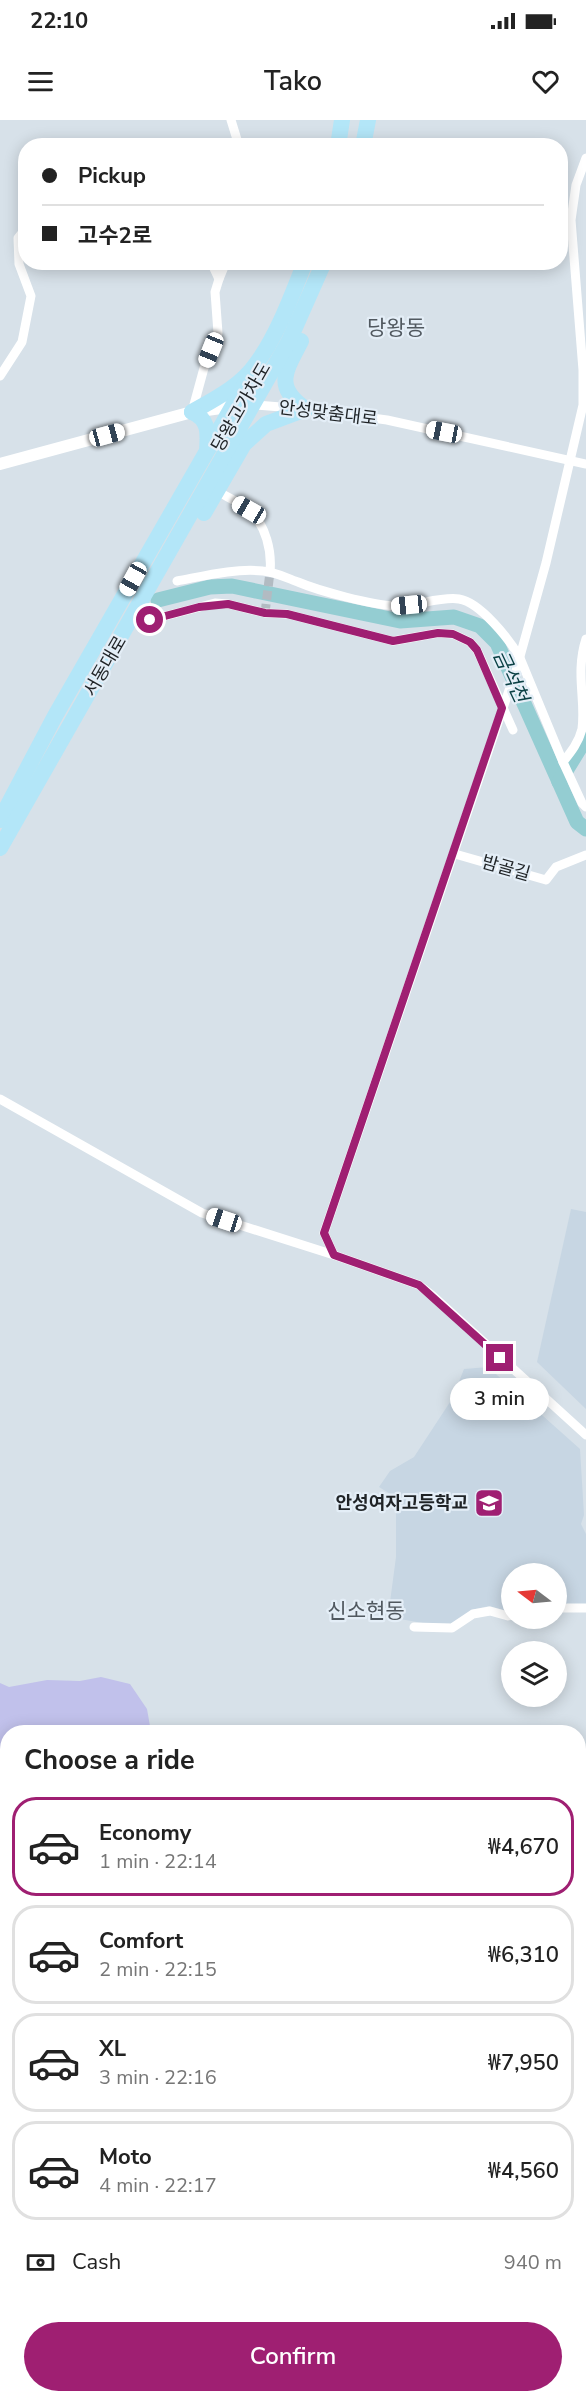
<!DOCTYPE html>
<meta charset="utf-8">
<style>
body{margin:0;font-family:"Nunito Sans","Noto Sans KR",sans-serif;background:#f6f6f6;color:#222;height:100vh;display:flex;flex-direction:column;font-size:22px;white-space:nowrap}
*{box-sizing:border-box;margin:0}
p{font-size:20px;color:#767676}
.icon{flex:none;width:33px;height:33px;fill:none;stroke:currentColor;stroke-width:2;stroke-linecap:round;stroke-linejoin:round}
.map{position:relative;flex:1;overflow:hidden}
.panel{position:absolute;left:0px;top:1605px;width:586px;height:678px;display:flex;flex-direction:column;background:#fff;border-radius:24px 24px 0 0;box-shadow:0 3px 15px #0003}
.panel>*{flex:none}
.top-card{position:absolute;left:18px;top:18px;width:550px;height:132px;border-radius:24px;box-shadow:0 3px 15px #0003;display:grid;align-content:center;height:132px;padding:0 24px;background:#fff}
.needle{width:39px;rotate:286deg}
.controls{position:absolute;left:501px;top:1443px;display:grid;gap:12px}
.controls a{display:grid;place-items:center;width:66px;height:66px;border-radius:50%;background:#fff;box-shadow:0 3px 15px #0003;font-size:30px}
.end{position:absolute;width:27px;height:27px;margin:-14px;border:8px solid #9f1f72;background:#fff;box-shadow:0 0 0 3px #fff}
.from{border-radius:50%}
.bubble{position:absolute;height:42px;border-radius:21px;background:#fff;box-shadow:0 3px 15px #0003;font-size:20px;font-weight:600;line-height:42px;text-align:center}
.car{position:absolute;width:18px;height:36px;margin:-18px -9px;border-radius:8px;box-shadow:0 0 4px 2px #0007;background:linear-gradient(#fff 24%,#345 0 40%,#fff 0 76%,#345 0 86%,#fff 0)}
.top-card b{display:flex;align-items:center;gap:21px;height:57px;font-size:22px}
.top-card b+b{border-top:2px solid #e0e0e0}
.top-card i{width:15px;height:15px;background:#222}
ul{padding:0;list-style:none}
li{display:flex;align-items:center;gap:18px;height:99px;margin:0 12px 9px;padding:0 12px;border:3px solid #e0e0e0;border-radius:24px}
li div{flex:1}
li b{display:block;font-size:22px}
li em{font-style:normal;font-weight:600}
li.on{border-color:#9f1f72}
li>.icon{width:54px;height:54px;stroke-width:1.5}
h2{padding:0 24px;font-size:27px;line-height:72px}
.pay{display:flex;align-items:center;gap:15px;height:66px;padding:0 24px;font-size:22px}
.pay p{margin-inline-start:auto}
.primary-button{display:flex;gap:12px;margin-top:auto;padding:12px 24px}
.primary-button a{flex:1;height:69px;border-radius:36px;background:#9f1f72;color:#fff;font-size:24px;font-weight:600;line-height:69px;text-align:center}
.status{display:flex;justify-content:space-between;align-items:center;height:42px;padding:0 30px;background:#fff;direction:ltr}
.status svg{height:16px;fill:currentColor}
header{display:flex;justify-content:space-between;align-items:center;height:78px;padding:0 24px;background:#fff;font-size:27px;font-weight:600}
.map>svg:first-child{display:block}
.built{fill:#c7d6e3}
.green{fill:#c1c1eb}
.lines{fill:none;stroke-linecap:round;stroke-linejoin:round}
.river{stroke:#94cdd2;stroke-width:15}
.minor-tunnel{stroke:#b2bbc2;stroke-width:9;stroke-dasharray:9 4.5;stroke-linecap:butt}
.minor{stroke:#fff;stroke-width:9}
.tertiary{stroke:#fff;stroke-width:12}
.trunk{stroke:#b3e6f8;stroke-width:16}
.route{stroke:#9f1f72;stroke-width:8}
.labels{text-anchor:middle;stroke-width:4.5;stroke-linejoin:round;paint-order:stroke}
.street-label{font-size:18px;fill:#1f2326;stroke:#e4eef7}
.poi-label{font-size:18px;font-weight:bold;fill:#1f2326;stroke:#e4eef7;text-anchor:end}
.water-label{font-size:20px;font-style:italic;fill:#0b4145;stroke:#e4eef7}
.quarter-label{font-size:21px;fill:#515960;stroke:#e4eef7}
</style>
<div class="status"><b>22:10</b><svg viewBox="0 0 49 12"><path d="M0 12V9h3v3zM5 12V6h3v6zM10 12V3h3v9zM15 12V0h3v12zM26 1h20v11H26zM47 4h2v5h-2z"/></svg></div>
<header><svg class="icon" aria-label="menu" viewBox="0 0 24 24"><path d="M4 6h16M4 12h16M4 18h16"/></svg>Tako<svg class="icon" aria-label="heart" viewBox="0 0 24 24"><path d="M12 20l-8-8c-3-5 5-10 8-4 3-6 11-1 8 4z"/></svg></header>
<div class="map">
<svg width="586" height="2283" viewBox="0 0 586 2283">
<rect width="100%" height="100%" fill="#d7e1e9"/>
<g class="built">
<polygon points="571,1089 586,1092 586,1289 537,1242"/>
<polygon points="488,1247 580,1329 584,1395 581,1404 586,1414 586,1487 557,1488 556,1454 512,1454 511,1492 489,1486 471,1490 452,1508 388,1497 396,1437 396,1391 392,1375 379,1367 390,1351 414,1337 452,1279 464,1249"/>
<polygon points="579,1984 586,1984 586,2283 376,2283 374,2276 579,2276"/>
</g>
<g class="green">
<polygon points="101,1557 130,1564 147,1589 151,1612 8,1612 8,2172 0,2202 0,1563 9,1567 47,1560 80,1561"/>
<polygon points="0,2208 8,2212 7,2272 0,2276"/>
</g>
<g class="lines">
<g class="river">
<polyline points="158,480 210,467 232,466 400,501 454,497 480,506 497,523 577,702 586,709"/>
<polyline points="559,662 580,628 586,610"/>
</g>
<polyline class="minor-tunnel" points="265,493 270,452"/>
<g class="minor">
<polyline points="231,0 239,26"/>
<polyline points="586,38 576,65 571,100 583,250 583,285 546,443 517,547 324,1113 334,1135 419,1165 433,1176 586,1315"/>
<polyline points="219,159 226,142"/>
<polyline points="0,256 22,222 31,176 19,144 18,118 26,108"/>
<polyline points="256,285 306,289 387,300 586,344"/>
<polyline points="192,292 204,248 218,213 215,172 219,159 211,142"/>
<path d="M217 371C227 377 241 383 250 391 266 406 272 431 270 452"/>
<path d="M177 461C204 456 235 448 263 451 276 452 286 458 298 462 319 471 372 485 395 486 415 487 440 476 459 479 480 482 510 520 520 538L563 642"/>
<polyline points="150,500 215,483 228,484 265,493 287,494 393,521 438,513 453,514 470,522 477,530 513,610"/>
<path d="M586 519C575 553 586 580 582 609 579 622 571 632 563 642L582 683 586 687"/>
<polyline points="455,734 546,760 556,747 586,735"/>
<polyline points="0,979 202,1093 334,1135"/>
<polyline points="556,1488 586,1488"/>
<polyline points="414,1507 452,1508 473,1494 490,1491 508,1496 512,1495"/>
<polyline points="579,1779 586,1780"/>
<polyline points="579,1904 586,1901"/>
<polyline points="115,2276 116,2283"/>
<polyline points="367,2276 369,2283"/>
</g>
<polyline class="tertiary" points="0,344 192,292 236,286"/>
<g class="trunk">
<polyline points="338,26 342,0"/>
<polyline points="363,26 368,0"/>
<path d="M301 221C286 250 273 267 306 289"/>
<path d="M192 292C215 279 241 266 256 244 277 216 292 175 305 142"/>
<polyline points="209,328 248,259"/>
<polyline points="204,393 244,324 266,304 306,289"/>
<path d="M0 700 55 596 207 331C208 314 210 300 192 292"/>
<polyline points="0,728 289,221 324,142"/>
</g>
</g>
<g class="lines">
<polyline class="route" points="150,500 199,487 228,484 265,493 287,494 393,521 438,513 453,514 470,522 477,530 502,588 324,1113 334,1135 419,1165 500,1238"/>
</g>
<defs>
<g id="school-square" transform="scale(1.5)"><rect x="-9" y="-9" width="18" height="18" rx="4" fill="#9f1f72" stroke="#e4eef7"/><path d="M0-5L7-2L0 1L-7-2ZM-4 1L0 2.5L4 1V4Q0 6-4 4Z" fill="#fff"/></g>
</defs>
<g fill-rule="evenodd">
<use href="#school-square" x="489" y="1383"/>
</g>
<g class="labels">
<g class="street-label">
<text transform="translate(241 287) rotate(-60)" y="6">당왕고가차도</text>
<text transform="translate(328 293) rotate(7)" y="6">안성맞춤대로</text>
<text transform="translate(105 546) rotate(-60)" y="6">서동대로</text>
<text transform="translate(506 748) rotate(16)" y="6">밤골길</text>
</g>
<g class="poi-label">
<text x="468" y="1389">안성여자고등학교</text>
</g>
<g class="water-label">
<text transform="translate(511 556) rotate(65)" y="7">금석천</text>
</g>
<g class="quarter-label">
<text x="396" y="215">당왕동</text>
<text x="366" y="1498">신소현동</text>
</g>
</g>
</svg>
<div class="controls">
<a><svg class="needle" viewBox="-14 -14 28 28"><path d="M0-13l5 13h-10z" fill="#e53935"/><path d="M0 13l5-13h-10z" fill="#767676"/></svg></a>
<a><svg class="icon" aria-label="layers" viewBox="0 0 24 24"><path d="M12 4l9 5-9 5-9-5zM3 14l9 5 9-5"/></svg></a>
</div>
<i class="end from" style="left:150px;top:500px"></i>
<i class="end" style="left:500px;top:1238px"></i>
<div class="bubble" style="left:450px;top:1258px;width:99px">3 min</div>
<i class="car" style="left:211px;top:230px;rotate:202deg"></i>
<i class="car" style="left:444px;top:312px;rotate:281deg"></i>
<i class="car" style="left:107px;top:315px;rotate:75deg"></i>
<i class="car" style="left:249px;top:390px;rotate:300deg"></i>
<i class="car" style="left:133px;top:459px;rotate:209deg"></i>
<i class="car" style="left:409px;top:485px;rotate:264deg"></i>
<i class="car" style="left:224px;top:1100px;rotate:288deg"></i>
<div class="top-card">
<b><i class="from"></i>Pickup</b>
<b><i></i>고수2로</b>
</div>
<section class="panel">
<h2>Choose a ride</h2>
<ul>
<li class="on"><svg class="icon" aria-label="car" viewBox="0 0 24 24"><path d="M5 17H2v-5l4-1 3-4h7l3 4 3 1v5h-3M9 17h6M6 11h13"/><circle cx="7" cy="17" r="2"/><circle cx="17" cy="17" r="2"/></svg><div><b>Economy</b><p>1 min · 22:14</p></div><em>₩4,670</em></li>
<li><svg class="icon" aria-label="car" viewBox="0 0 24 24"><path d="M5 17H2v-5l4-1 3-4h7l3 4 3 1v5h-3M9 17h6M6 11h13"/><circle cx="7" cy="17" r="2"/><circle cx="17" cy="17" r="2"/></svg><div><b>Comfort</b><p>2 min · 22:15</p></div><em>₩6,310</em></li>
<li><svg class="icon" aria-label="car" viewBox="0 0 24 24"><path d="M5 17H2v-5l4-1 3-4h7l3 4 3 1v5h-3M9 17h6M6 11h13"/><circle cx="7" cy="17" r="2"/><circle cx="17" cy="17" r="2"/></svg><div><b>XL</b><p>3 min · 22:16</p></div><em>₩7,950</em></li>
<li><svg class="icon" aria-label="car" viewBox="0 0 24 24"><path d="M5 17H2v-5l4-1 3-4h7l3 4 3 1v5h-3M9 17h6M6 11h13"/><circle cx="7" cy="17" r="2"/><circle cx="17" cy="17" r="2"/></svg><div><b>Moto</b><p>4 min · 22:17</p></div><em>₩4,560</em></li>
</ul>
<div class="pay"><svg class="icon" aria-label="cash" viewBox="0 0 24 24"><path d="M3 7h18v10H3z"/><circle cx="12" cy="12" r="2"/></svg>Cash<p>940 m</p></div>
<div class="primary-button"><a>Confirm</a></div>
</section>
</div>
